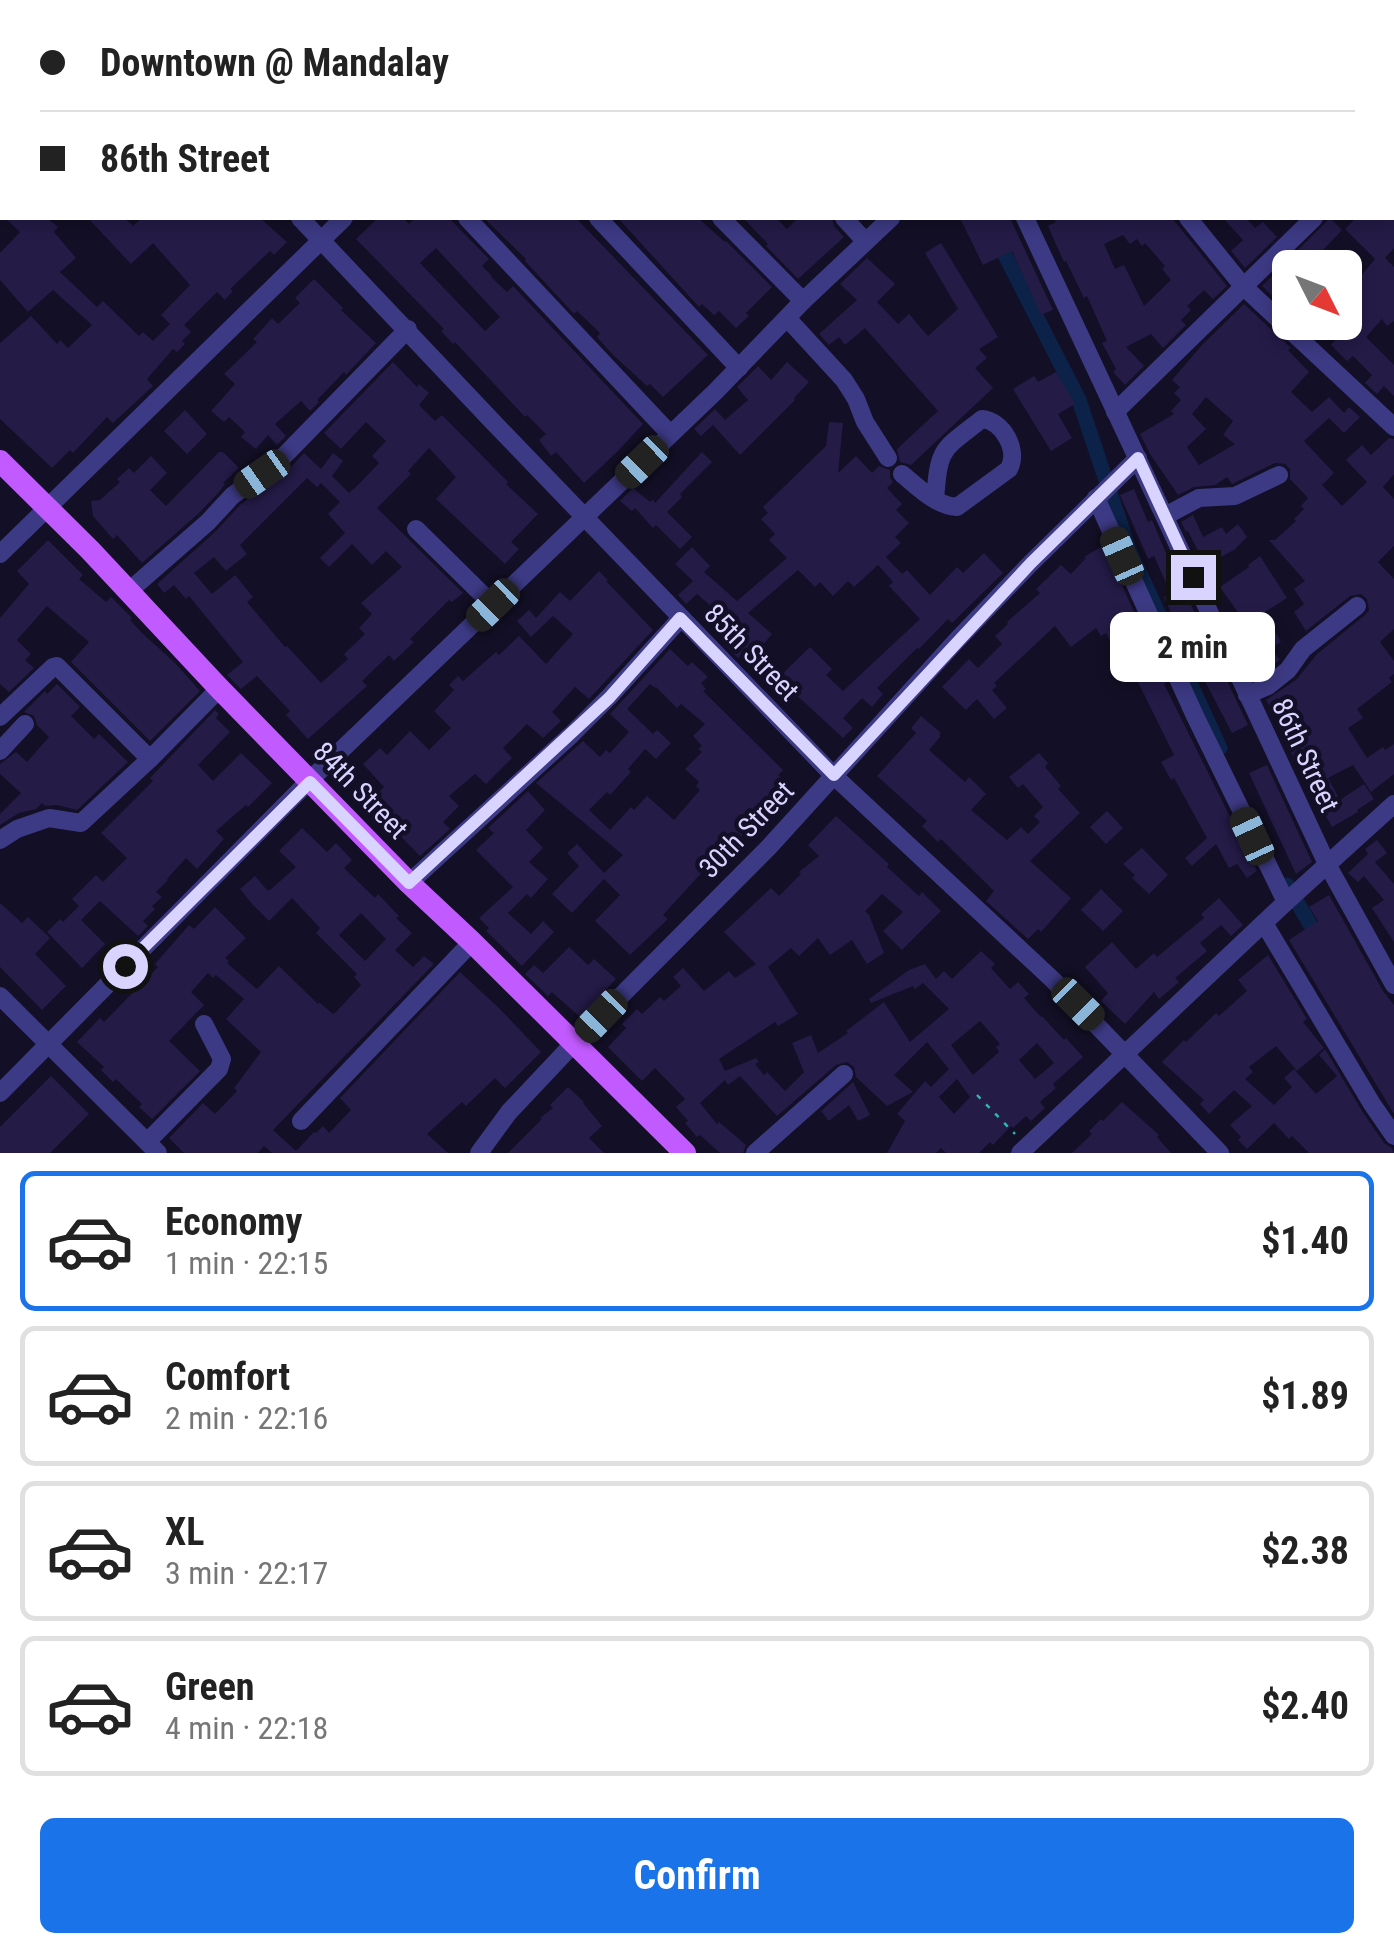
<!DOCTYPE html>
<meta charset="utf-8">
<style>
body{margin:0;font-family:"Roboto Condensed",sans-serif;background:#f6f6f6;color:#222;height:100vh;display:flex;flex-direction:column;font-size:38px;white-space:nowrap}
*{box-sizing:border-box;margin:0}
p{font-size:32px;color:#767676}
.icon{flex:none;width:55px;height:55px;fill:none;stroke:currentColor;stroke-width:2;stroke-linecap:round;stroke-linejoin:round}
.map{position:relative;height:1153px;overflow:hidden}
.details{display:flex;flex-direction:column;background:#fff;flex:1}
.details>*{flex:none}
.guide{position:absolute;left:0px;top:0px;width:1395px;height:220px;box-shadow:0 5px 15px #0003;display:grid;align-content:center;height:220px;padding:0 40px;background:#fff}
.needle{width:65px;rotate:132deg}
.tools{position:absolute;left:1272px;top:250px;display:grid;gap:20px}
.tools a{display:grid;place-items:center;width:90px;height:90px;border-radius:15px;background:#fff;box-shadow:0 5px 15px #0003;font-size:50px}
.end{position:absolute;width:45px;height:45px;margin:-22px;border:12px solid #d9d4ff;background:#111;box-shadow:0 0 0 5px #111}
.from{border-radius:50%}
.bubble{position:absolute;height:70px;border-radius:15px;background:#fff;box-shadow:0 5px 15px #0003;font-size:32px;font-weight:700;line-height:70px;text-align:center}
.car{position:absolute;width:30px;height:60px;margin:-30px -15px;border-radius:12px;box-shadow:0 0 8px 2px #0007;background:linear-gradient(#222 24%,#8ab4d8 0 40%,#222 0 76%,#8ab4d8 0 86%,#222 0)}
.guide b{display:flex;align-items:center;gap:35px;height:95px;font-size:38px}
.guide b+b{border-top:2px solid #e0e0e0}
.guide i{width:25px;height:25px;background:#222}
ul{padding:18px 0 0;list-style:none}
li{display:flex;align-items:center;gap:30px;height:140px;margin:0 20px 15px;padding:0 20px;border:5px solid #e0e0e0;border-radius:15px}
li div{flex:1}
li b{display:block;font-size:38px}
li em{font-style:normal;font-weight:700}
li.current{border-color:#1a73e8}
li>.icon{width:90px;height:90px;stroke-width:1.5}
.action{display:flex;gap:20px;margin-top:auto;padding:20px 40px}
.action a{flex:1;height:115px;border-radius:15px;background:#1a73e8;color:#fff;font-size:40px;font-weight:700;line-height:115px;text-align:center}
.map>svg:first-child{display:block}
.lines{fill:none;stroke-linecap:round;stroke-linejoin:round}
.canal{stroke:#0c2248;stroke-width:15}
.building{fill:#241b47;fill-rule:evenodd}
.path{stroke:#2fb8b0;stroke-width:2.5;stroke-dasharray:5 8;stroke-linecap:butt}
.minor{stroke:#3d3a85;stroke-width:18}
.major{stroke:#c25bff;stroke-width:22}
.route{stroke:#d9d4ff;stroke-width:12}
.labels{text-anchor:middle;stroke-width:9;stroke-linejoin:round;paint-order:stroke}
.street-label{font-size:28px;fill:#d9d4ff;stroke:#130f26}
</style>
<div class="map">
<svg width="1394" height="1153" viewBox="0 0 1394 1153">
<rect width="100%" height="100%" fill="#130f26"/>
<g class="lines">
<g class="canal">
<polyline points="882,0 883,2"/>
<polyline points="986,218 1079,400 1129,549 1220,748"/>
<polyline points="1287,885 1321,943"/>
</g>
</g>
<g class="building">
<polygon points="5,218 47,218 58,227 54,232 76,258 60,272 97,307 103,301 139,336 143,332 153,341 170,324 161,315 190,285 153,243 131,264 88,218 124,218 133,226 142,218 260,218 287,242 274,255 270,251 230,289 233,291 225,300 217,292 184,325 191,332 182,341 185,344 177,352 173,349 147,379 153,386 113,423 107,417 73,453 70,450 52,468 0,419 0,343 31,316 57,344 60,340 68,348 92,325 53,290 28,312 0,280 0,253 20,232"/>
<path d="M378 218H403L409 224 415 218H449L489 259 482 266 492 276 491 277 507 292 513 286 643 424 617 452 584 483 556 452 551 456 539 440 546 434 527 415 525 417 455 342 453 344 441 331 444 329 356 239ZM436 248 500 317 485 331 420 263Z"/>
<polygon points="484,218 576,218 708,355 663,397 650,384 647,386 613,355 597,337 600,333 577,311 574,314 525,261 526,259"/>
<polygon points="618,218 698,218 725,242 726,241 772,287 746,313 749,316 736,328 719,311 714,315 702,304 699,307"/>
<polygon points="743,218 776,218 787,229 798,218 832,218 834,226 844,237 798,279 766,246 768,244"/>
<polygon points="960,218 1010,218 1053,310 1041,315 1012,251 983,265"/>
<path d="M1053 218H1172L1227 286 1213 299 1204 290 1187 306 1191 310 1181 320 1186 325 1163 348 1151 334 1126 347 1144 366 1125 385 1113 372 1116 369 1102 343 1107 341 1087 296 1084 298 1066 261 1064 262 1059 251 1048 226 1056 222ZM1123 235 1130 244 1137 239 1142 246 1145 243 1165 266 1162 269 1171 280 1144 306 1124 265 1115 269 1104 244Z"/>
<polygon points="1223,218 1246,218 1255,228 1263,222 1277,237 1245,268 1231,251 1243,240"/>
<polygon points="1330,218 1342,230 1323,250 1326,253 1311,268 1290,268 1290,313 1262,286"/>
<polygon points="1356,218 1394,218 1394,248 1385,258 1394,267 1394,321 1387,326 1382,319 1366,337 1394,365 1394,396 1384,386 1377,394 1365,383 1372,375 1353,356 1347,361 1331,345 1351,322 1345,316 1345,299 1357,287 1354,284 1375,259 1345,229"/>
<polygon points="941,243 998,337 979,349 987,358 975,368 993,388 911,465 900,462 897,449 938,411 865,328 845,345 839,337 829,345 819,334 857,300 840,284 867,258 895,284 877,302 898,324 909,314 928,336 958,309 925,253"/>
<polygon points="314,279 343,308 341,310 376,343 346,375 344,372 317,400 319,402 310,411 301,401 275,424 286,436 277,445 268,435 256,449 241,437 245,432 229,417 224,422 211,411 235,384 224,374 257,342 253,339 272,318 278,324 300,303 295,298"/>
<path d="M1244 304 1291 348 1288 350 1309 372 1291 392 1312 412 1329 397 1344 413 1349 407 1360 417 1344 433 1329 418 1304 441 1334 473 1322 485 1342 506 1367 482 1346 460 1362 445 1371 455 1389 438 1394 439V474L1383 487 1394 499V546L1378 562 1394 579V629L1380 642 1394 661V674L1389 678 1392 682 1357 709 1363 718 1348 728 1367 758 1383 747 1385 750 1394 744V774L1371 792 1353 765 1328 778 1340 800 1364 784 1374 799 1357 810 1358 812 1332 827 1291 753 1294 751 1287 739 1289 738 1266 700 1296 680 1317 654 1365 615 1369 610 1367 599 1361 594 1350 596 1306 631 1294 612 1304 604 1294 589 1305 581 1269 540H1275L1296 521 1294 519 1304 509 1301 506 1308 498 1290 479V469L1285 464 1275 463 1232 484 1227 477 1215 485 1194 487 1178 495 1150 454 1140 434 1174 414 1171 411 1181 400 1174 393 1180 387 1172 380 1202 345ZM1206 397 1233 421 1223 435 1235 444 1199 465 1187 447 1206 429 1192 414Z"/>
<path d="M393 362 417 387 419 384 429 393 419 405 435 421 442 415 508 482 506 484 538 514 511 542 519 549 505 564 436 499 456 477 429 448 408 471 411 474 377 508 463 593 452 602 449 600 410 639 414 642 394 661 389 655 362 681 367 686 308 739 286 715 290 711 257 676 241 689 227 675 243 662 189 596 186 599 174 585 164 593 157 584 216 531 240 505 288 470 304 453 321 469 333 453 343 461 332 476 349 493 359 484 379 463 372 456 386 441 366 422 341 449 324 433ZM307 478 317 487 321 483 340 502 328 514 345 533 320 558 329 567 352 544 372 565 386 551 402 567 361 603 372 614 359 628 365 634 344 654 348 659 321 683 287 646 285 647 247 602 253 597 235 575 212 594 194 573 214 557 226 571 247 554 240 545Z"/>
<polygon points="787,362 809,382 794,398 795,400 740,455 713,425 701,436 694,429 715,409 725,420 748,400 737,387 758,366 771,380"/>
<polygon points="1056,372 1075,404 1058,414 1072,438 1051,451 1013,389 1034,376 1038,382"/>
<polygon points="185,410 207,434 187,454 164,431"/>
<polygon points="829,422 843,423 838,473 856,456 872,473 879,466 890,470 890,477 893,482 887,488 902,504 896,510 909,523 895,537 901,543 886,557 902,574 907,570 930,595 957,567 963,573 984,553 1003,573 952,623 948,619 919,649 917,648 877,688 883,694 872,707 862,698 843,718 853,728 843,738 778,678 810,647 832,669 826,675 843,691 920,619 889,586 893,582 878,565 854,587 848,581 833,596 820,582 815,587 798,570 748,613 772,634 755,654 748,648 738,658 724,644 731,638 715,620 721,615 697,594 686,604 678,595 693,581 675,564 692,547 710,566 704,572 737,601 787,558 769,540 775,534 761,519 768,513 763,507 826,446"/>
<polygon points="219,452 223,452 239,468 223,483 225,484 219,492 199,513 142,563 117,535 113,539 93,516 91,501 100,500 120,482 117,479 129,468 134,473 151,456 167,473 150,490 166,506"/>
<polygon points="702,452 712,462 680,494 682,497 667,512 692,537 680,549 656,525 653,528 635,508 632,511 620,501 633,488 650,502 653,500 655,503"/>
<polygon points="1134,489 1148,522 1152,520 1181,589 1183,588 1248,725 1232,733 1184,641 1164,597 1171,594 1154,556 1148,559 1120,495"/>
<polygon points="1193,515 1203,537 1222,527 1226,534 1238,524 1247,537 1234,550 1205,565 1188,531 1186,532 1181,522"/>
<polygon points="48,540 83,575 79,579 106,602 111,597 132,618 130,620 142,633 175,663 200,691 150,741 71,662 89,642 47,606 17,640 31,654 25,660 34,668 9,692 0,684 0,618 29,584 17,571"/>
<polygon points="1104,545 1166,683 1164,684 1257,871 1247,878 1237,864 1229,868 1216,844 1192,866 1185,858 1207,838 1174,778 1171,780 1161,762 1174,755 1124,654 1118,657 1106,633 1101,636 1096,628 1071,647 1055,626 994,683 997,686 992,690 1007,708 994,719 977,699 966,710 942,687 969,659 978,668 1002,644 995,636 1008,624 1007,622 1040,593 1036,589 1061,565 1071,574 1086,558 1084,557"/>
<polygon points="1260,556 1287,598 1237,630 1231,620 1239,614 1220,587 1249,567 1248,565"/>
<polygon points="599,571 608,580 606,581 653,630 589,699 575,687 552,712 561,721 543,738 527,724 503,748 512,758 486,784 475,774 449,796 459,806 443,822 450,829 420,856 368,803 384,787 363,764 380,748 387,755 410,731 429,750 451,728 434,711 454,690 449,685 458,676 463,681 496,652 499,655 519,636 546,664 573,634 553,616 531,637 517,621 529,610 536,618 560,592 570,601"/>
<polygon points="1273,628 1281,642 1270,648 1280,660 1256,677 1251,672 1255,669 1242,653"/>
<path d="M670 649 688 666 692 662 708 677 701 683 706 689 703 691 783 770 778 775 797 791 784 805 771 794 740 828 746 833 731 852 725 847 663 915 668 919 630 955 595 921 620 895 604 879 572 913 552 894 579 866 567 853 577 844 604 873 623 855 536 783 583 741 600 757 606 750 610 753 629 732 610 714ZM650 684 655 688 656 687 677 708 681 704 705 724 693 736 702 746 698 749 702 752 685 769 699 782 696 786 700 790 674 820 647 796 634 810 631 807 610 830 589 810 607 792 610 795 631 772 628 769 645 749 656 759 671 743 657 730 653 734 627 709Z"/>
<polygon points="57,684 80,707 71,716 94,739 99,734 128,762 77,810 57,805 45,806 42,803 36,809 19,813 0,825 0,814 21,793 0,774 0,764 16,752 27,762 49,737 37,725 34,716 24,712 45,691 47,694"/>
<polygon points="215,710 219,714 216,718 230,732 198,765 213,781 241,753 272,783 248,807 246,805 216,831 224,839 197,869 186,858 167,879 168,880 156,892 162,897 152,906 155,909 143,921 148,926 138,936 100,901 81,920 105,944 82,968 47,932 60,919 63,922 79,906 72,899 96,875 103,882 127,858 101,833 153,781 150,778"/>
<polygon points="921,716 940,732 940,737 929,750 965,782 969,777 986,794 971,810 1007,840 1021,827 1028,834 1040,822 1034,816 1043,807 1023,784 1018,788 1009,777 1039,753 1048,763 1045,767 1061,786 1058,789 1080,813 1030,861 1071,898 1041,932 1038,929 1028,939 986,901 994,891 941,839 938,842 922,826 927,821 877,776 916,733 911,728"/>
<polygon points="1267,765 1312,862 1296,874 1249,773"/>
<polygon points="528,791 545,810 526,830 543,848 529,862 548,879 531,898 527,894 508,913 531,934 543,921 554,932 522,966 486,931 489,928 479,918 513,887 476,850 494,833 488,828"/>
<polygon points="1107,811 1123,828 1106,844 1090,827"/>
<path d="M836 816 889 864 887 867 919 896 922 892 941 911 902 950 883 931 903 912 882 894 865 911 869 915 884 953 867 964 852 940 830 955 818 938 799 956 791 948 768 967 798 1014 778 1026 775 1022 719 1059 725 1071 756 1058 759 1062 755 1064 764 1075 767 1072 785 1091 804 1072 792 1043 811 1035 818 1053 848 1033 846 1031 884 1002 910 1042 949 1009 923 983 915 989 913 986 871 1003 869 999 909 970 925 964 936 979 944 971 952 979 981 951 995 964 991 968 1010 989 1018 982 1029 994 1024 998 1041 1017 1042 1016 1064 1040 1066 1038 1083 1057 1053 1084 1056 1088 1040 1102 1045 1108 1031 1121 1026 1116 1013 1128 1011 1126 993 1145 990 1142 979 1153H946L941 1148 936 1153H887L905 1121 897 1114 925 1081 931 1087 949 1069 927 1042 894 1075 913 1092 887 1106 856 1077 854 1067 847 1062 836 1065 777 1116 740 1076 728 1085 725 1080 700 1103 717 1124 719 1122 746 1145 743 1153H720L700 1135 697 1137 685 1123 688 1121 676 1107 685 1099 655 1068 642 1081 608 1047 626 1028 622 1024 637 1009 642 1014 660 997 664 1001 681 986 673 977 683 968 704 991 729 971 735 978 756 964 724 932 771 888 779 896 801 874 799 872 819 856 808 845ZM980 1021 1000 1044 996 1047 999 1052 973 1075 951 1045ZM1037 1043 1054 1063 1035 1079 1019 1060ZM957 1079 970 1097 954 1114 939 1097Z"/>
<path d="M302 828 327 852 336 843 352 860 344 868 375 898 378 894 399 916 396 918 412 933 395 950 413 967 424 956 434 964 273 1130 296 1151 314 1132 316 1133 323 1126 329 1133 351 1110 340 1098 460 972 499 1008 541 1052 505 1088 495 1078 466 1106 462 1102 427 1134 448 1153H272L264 1146 258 1153H184L169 1138 203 1103 215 1114 237 1091 234 1088 261 1052 226 1019 244 999 216 975 213 978 208 973 191 992 204 1005 169 1041 200 1071 152 1119 139 1107 142 1104 116 1079 113 1082 101 1070 104 1067 77 1042 100 1018 104 1022 158 967 155 964 189 925 194 929 215 907 246 938 225 958 229 961 227 963 257 989 279 966 318 1004 319 1002 333 1014 336 1012 361 985 354 977 357 974 316 933 320 928 292 898 269 921 253 905 240 889 255 876 267 890H270L296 867 279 851ZM361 913 386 939 365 961 339 935Z"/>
<polygon points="1377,840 1387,853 1375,862 1394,884 1394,942 1372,908 1384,900 1364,876 1358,882 1348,873 1368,854 1365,849"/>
<polygon points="1142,848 1168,875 1149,894 1132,878 1135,875 1123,864"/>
<polygon points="1101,889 1123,911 1103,931 1081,910"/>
<polygon points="1329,895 1383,991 1394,1005 1394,1114 1289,940 1318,921 1309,907"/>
<polygon points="1219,898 1243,925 1231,936 1221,925 1200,943 1207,951 1175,978 1179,982 1159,999 1154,992 1125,1024 1101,1001 1108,993 1085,967 1112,942 1136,969 1154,953 1157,957 1204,918 1201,914"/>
<polygon points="0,903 22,923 28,917 50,938 35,954 66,986 42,1010 0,967"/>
<polygon points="569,947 588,965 594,959 616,979 580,1017 552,992 548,996 525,974 534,965 543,973"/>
<polygon points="1268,955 1307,1019 1303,1022 1324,1048 1297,1071 1276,1046 1249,1067 1253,1072 1245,1079 1274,1105 1292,1087 1284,1078 1294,1069 1316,1094 1337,1076 1319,1055 1325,1049 1362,1111 1384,1143 1392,1148 1394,1153 1309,1153 1292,1136 1289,1139 1274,1123 1247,1149 1238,1140 1241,1137 1230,1125 1252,1106 1234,1090 1209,1114 1200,1104 1204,1100 1162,1062 1184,1040 1186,1042 1216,1013 1219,1016 1247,991 1238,980"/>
<polygon points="51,1076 89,1114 50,1153 0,1153 0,1127"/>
<polygon points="853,1082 870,1115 858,1121 849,1105 829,1121 821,1111"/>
<polygon points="568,1087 584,1102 583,1103 602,1126 589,1138 604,1153 508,1153 542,1119 540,1118 553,1108 550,1105"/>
<polygon points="1122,1102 1159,1135 1157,1137 1171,1153 1072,1153 1092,1134 1089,1131 1101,1119 1103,1121"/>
</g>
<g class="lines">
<polyline class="path" points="977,1095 1015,1134"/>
<g class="minor">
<polyline points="92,0 94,2"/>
<polyline points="261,0 263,2"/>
<polyline points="394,0 397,2"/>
<polyline points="526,0 528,2"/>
<polyline points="647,0 649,2"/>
<polyline points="751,0 754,2"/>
<polyline points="918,0 920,2"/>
<polyline points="1137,0 1139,2"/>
<polyline points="16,2 18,0"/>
<polyline points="558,2 560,0"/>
<polyline points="1113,2 1116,0"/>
<polyline points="1347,2 1349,0"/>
<polyline points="0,18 2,16"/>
<polyline points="1392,138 1394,136"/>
<polyline points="1392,158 1394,159"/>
<polyline points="300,218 494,423 833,775 1053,980 1220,1153"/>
<polyline points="467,218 670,434"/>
<polyline points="598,218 739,368"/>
<polyline points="721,218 803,301"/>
<polyline points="844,218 865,241"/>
<polyline points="1025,218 1327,864 1394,985"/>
<polyline points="1188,218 1243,286 1394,427"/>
<polyline points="787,318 844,380 856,399 865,422 888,458"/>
<polyline points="1115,412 1314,218"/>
<path d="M902 474C918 487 936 506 957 507L1009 469C1019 450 1003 421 982 419 941 451 939 447 935 500"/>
<polyline points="1096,498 1195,716 1286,902"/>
<polyline points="1165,516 1199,498 1235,496 1279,475"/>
<polyline points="416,529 493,605"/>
<polyline points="0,554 344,218"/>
<polyline points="129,591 208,522 232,496 280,460 408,329"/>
<polyline points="1247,695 1268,686 1288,670 1303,649 1357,606"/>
<polyline points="0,717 53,667 57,666 150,759 220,688"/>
<polyline points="0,751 25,724"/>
<polyline points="0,840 17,829 49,818 81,823 150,759"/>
<polyline points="409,883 571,735 609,697 681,618"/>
<polyline points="1264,923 1372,1104 1394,1136"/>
<polyline points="0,996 158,1153"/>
<polyline points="0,1093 309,781 716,391 803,301 891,218"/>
<polyline points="301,1121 472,942"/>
<polyline points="147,1142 219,1069 222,1059 204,1024"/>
<polyline points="479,1153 509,1112 575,1042 769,847 957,640 1031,563 1138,458"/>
<polyline points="755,1153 844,1074"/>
<polyline points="1020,1153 1286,902 1394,804"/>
</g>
<polyline class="major" points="0,461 90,550 218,687 409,883 472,942 685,1153"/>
</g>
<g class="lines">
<polyline class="route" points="125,966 310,782 409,883 609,698 680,618 834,775 1031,563 1138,458 1193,577"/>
</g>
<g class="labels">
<g class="street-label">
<text transform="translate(752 652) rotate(46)" y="10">85th Street</text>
<text transform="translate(1306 755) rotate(65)" y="10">86th Street</text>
<text transform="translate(361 790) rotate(46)" y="10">84th Street</text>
<text transform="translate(746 829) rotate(-46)" y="10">30th Street</text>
</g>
</g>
</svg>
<div class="tools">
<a><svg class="needle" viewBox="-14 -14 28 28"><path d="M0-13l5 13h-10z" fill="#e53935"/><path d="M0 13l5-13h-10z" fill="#767676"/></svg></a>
</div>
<i class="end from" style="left:125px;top:966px"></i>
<i class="end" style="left:1193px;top:577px"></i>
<div class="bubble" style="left:1110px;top:612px;width:165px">2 min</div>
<i class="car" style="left:642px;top:462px;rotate:226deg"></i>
<i class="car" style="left:262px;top:474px;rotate:235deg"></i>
<i class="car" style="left:1122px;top:556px;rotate:336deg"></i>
<i class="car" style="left:493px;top:605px;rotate:226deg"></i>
<i class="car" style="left:1252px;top:836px;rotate:335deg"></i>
<i class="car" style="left:1078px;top:1004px;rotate:135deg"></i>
<i class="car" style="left:601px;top:1016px;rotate:224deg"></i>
<div class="guide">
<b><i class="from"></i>Downtown @ Mandalay</b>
<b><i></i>86th Street</b>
</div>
</div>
<section class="details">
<ul>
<li class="current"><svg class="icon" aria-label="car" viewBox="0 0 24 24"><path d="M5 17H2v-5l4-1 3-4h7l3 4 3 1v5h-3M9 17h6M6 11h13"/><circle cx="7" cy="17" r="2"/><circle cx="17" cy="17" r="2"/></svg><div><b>Economy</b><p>1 min · 22:15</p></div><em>$1.40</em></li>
<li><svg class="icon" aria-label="car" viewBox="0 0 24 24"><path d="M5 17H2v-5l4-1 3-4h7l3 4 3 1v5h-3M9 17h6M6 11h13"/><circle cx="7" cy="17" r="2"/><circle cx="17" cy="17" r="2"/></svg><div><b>Comfort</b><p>2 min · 22:16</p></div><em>$1.89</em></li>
<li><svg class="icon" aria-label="car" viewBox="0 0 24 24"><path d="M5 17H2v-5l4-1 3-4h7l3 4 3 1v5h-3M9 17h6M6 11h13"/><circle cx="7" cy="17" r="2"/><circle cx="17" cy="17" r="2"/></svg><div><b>XL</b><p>3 min · 22:17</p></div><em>$2.38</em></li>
<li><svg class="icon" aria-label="car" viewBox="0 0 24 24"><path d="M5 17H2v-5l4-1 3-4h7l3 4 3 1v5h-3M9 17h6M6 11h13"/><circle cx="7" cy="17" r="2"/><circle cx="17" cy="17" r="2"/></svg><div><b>Green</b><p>4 min · 22:18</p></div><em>$2.40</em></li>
</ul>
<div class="action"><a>Confirm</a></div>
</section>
